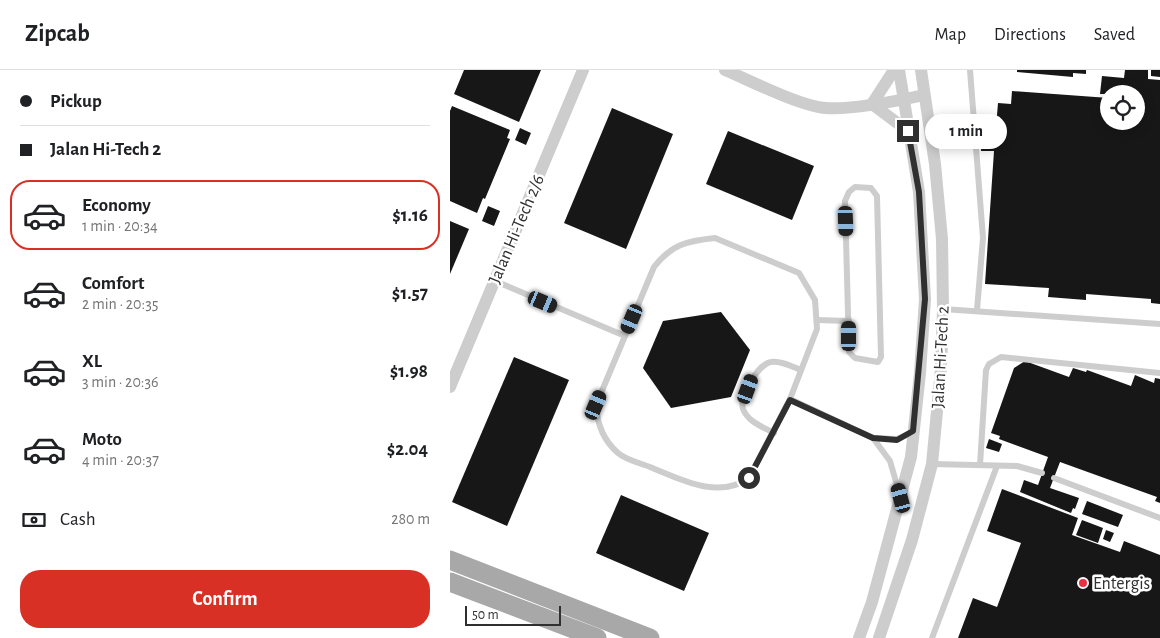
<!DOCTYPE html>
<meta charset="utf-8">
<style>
body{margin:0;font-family:"Alegreya Sans",sans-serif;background:#f2f2f2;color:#202124;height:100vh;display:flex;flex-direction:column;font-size:19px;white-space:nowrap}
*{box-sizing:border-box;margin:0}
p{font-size:16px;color:#757577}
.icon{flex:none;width:28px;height:28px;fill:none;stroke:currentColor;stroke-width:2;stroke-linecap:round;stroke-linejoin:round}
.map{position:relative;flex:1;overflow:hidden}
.details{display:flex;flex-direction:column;background:#fff;width:450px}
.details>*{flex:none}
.hud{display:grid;align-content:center;height:110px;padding:0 20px;background:#fff}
.fabs{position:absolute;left:650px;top:15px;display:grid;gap:10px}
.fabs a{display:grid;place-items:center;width:45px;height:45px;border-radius:50%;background:#fff;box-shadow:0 2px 12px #0003;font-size:25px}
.scale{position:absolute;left:15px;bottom:12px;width:96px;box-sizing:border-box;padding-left:5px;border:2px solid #303030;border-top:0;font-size:14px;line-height:18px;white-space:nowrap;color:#303030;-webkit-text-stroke:4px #fff;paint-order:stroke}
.end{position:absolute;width:22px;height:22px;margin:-11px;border:6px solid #303030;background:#fff;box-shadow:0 0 0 2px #fff}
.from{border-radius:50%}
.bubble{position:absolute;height:35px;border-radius:18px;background:#fff;box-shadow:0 2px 12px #0003;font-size:16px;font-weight:600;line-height:35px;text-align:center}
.car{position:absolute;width:15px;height:30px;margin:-15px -8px;border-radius:6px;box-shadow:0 0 4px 1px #0007;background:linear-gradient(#222 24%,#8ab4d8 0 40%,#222 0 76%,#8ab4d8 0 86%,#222 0)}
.hud b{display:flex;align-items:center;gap:18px;height:48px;font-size:19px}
.hud b+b{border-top:1px solid #e0e0e0}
.hud i{width:12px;height:12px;background:#202124}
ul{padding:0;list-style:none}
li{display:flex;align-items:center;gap:15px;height:70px;margin:0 10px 8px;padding:0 10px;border:2px solid transparent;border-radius:20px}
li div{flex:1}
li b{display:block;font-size:19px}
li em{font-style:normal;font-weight:600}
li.on{border-color:#d93025}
li>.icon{width:45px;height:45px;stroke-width:1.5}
.pay{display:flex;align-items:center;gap:12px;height:55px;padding:0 20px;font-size:19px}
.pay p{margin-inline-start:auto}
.primary-button{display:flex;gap:10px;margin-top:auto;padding:10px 20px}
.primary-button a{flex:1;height:58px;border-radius:20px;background:#d93025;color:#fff;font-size:20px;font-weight:600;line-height:58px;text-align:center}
header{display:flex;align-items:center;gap:30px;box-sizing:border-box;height:70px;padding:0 25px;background:#fff;border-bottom:1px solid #e0e0e0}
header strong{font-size:24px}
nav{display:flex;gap:28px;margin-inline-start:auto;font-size:18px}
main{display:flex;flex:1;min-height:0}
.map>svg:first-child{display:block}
.building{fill:#171717}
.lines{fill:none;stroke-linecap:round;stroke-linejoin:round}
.lane{stroke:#cdcdcd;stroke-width:6}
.street{stroke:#cdcdcd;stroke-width:12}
.primary{stroke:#a8a8a8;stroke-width:19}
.route{stroke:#303030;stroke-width:6}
.poi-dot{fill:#ec2e43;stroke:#fff;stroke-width:2}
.labels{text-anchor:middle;stroke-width:5;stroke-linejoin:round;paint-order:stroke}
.street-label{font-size:18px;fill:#303030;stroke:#fff}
.poi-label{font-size:18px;fill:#303030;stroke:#fff;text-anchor:start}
</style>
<header>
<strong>Zipcab</strong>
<nav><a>Map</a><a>Directions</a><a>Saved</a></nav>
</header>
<main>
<section class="details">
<div class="hud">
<b><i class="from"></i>Pickup</b>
<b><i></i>Jalan Hi-Tech 2</b>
</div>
<ul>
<li class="on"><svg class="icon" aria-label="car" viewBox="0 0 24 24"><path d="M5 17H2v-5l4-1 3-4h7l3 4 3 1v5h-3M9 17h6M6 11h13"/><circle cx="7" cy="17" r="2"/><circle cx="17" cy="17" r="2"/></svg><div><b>Economy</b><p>1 min · 20:34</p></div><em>$1.16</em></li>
<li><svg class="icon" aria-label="car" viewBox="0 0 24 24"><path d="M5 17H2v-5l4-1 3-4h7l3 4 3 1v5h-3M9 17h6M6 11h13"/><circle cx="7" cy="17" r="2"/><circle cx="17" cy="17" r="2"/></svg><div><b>Comfort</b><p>2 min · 20:35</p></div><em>$1.57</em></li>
<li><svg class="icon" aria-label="car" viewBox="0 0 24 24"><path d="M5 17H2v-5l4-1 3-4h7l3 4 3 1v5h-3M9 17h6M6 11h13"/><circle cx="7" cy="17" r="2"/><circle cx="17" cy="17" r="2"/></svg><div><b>XL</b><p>3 min · 20:36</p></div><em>$1.98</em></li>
<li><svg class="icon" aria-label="car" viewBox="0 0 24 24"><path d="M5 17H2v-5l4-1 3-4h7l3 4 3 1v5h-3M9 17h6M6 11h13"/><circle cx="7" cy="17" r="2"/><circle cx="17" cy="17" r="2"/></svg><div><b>Moto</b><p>4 min · 20:37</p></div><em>$2.04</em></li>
</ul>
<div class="pay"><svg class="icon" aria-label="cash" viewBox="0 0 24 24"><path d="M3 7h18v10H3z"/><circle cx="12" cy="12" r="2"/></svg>Cash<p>280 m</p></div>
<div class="primary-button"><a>Confirm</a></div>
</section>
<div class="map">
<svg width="710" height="568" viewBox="0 0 710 568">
<rect width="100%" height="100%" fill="#fff"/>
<g class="building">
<polygon points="14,0 91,0 69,52 4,24"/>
<polygon points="567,0 636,0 636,4 623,3 623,7 567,2"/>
<polygon points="675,0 698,0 698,9 710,10 710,234 701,233 701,229 636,224 636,230 598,227 599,218 535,214 544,81 531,81 533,56 546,57 548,33 561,34 562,21 659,28 659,51 686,51 686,24 650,24 652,6 674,8"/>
<polygon points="701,0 710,0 710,7 701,6"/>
<polygon points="2,36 60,60 57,68 60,69 35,129 33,128 27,143 0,131 0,41"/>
<polygon points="162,38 223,64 176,179 114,153"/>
<polygon points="70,58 81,63 76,75 65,70"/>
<polygon points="278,61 364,96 342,150 256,114"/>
<polygon points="38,136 50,141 44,156 32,151"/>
<polygon points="0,151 19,159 0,204"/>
<polygon points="271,242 300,280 281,327 221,338 193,298 213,251"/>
<polygon points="64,287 119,310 57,456 2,432"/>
<polygon points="575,291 619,307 623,298 636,302 637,300 681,316 685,305 704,313 705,308 710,309 710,433 705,431 707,427 610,392 600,418 629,428 625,439 623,438 621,443 570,422 574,410 588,415 598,387 549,369 550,366 541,363 564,298"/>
<polygon points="539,369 552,374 549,382 536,378"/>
<polygon points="552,419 628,448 622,465 670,482 674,471 710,485 710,568 508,568 523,528 547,537 571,473 537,461"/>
<polygon points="171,425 259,463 234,521 146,483"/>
<polygon points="637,431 673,445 668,457 632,444"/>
<polygon points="632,450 653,458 648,473 626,465"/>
<polygon points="656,460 664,463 660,472 653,469"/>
</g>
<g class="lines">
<g class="lane">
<polyline points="520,0 533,168 527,240"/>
<polygon points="405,117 421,118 427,126 431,287 428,292 405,288 399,282 395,131 399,122"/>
<path d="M265 168 349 203 365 230 367 259 340 329 299 408C268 430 230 409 200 397 190 393 176 390 168 383 153 370 147 354 146 335L204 197C222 174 237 171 265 168Z"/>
<polyline points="45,211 175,266"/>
<polyline points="493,239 710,254"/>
<polyline points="367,250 399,251"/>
<polyline points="340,329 423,368 447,369 463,362"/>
<path d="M324 363C313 357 298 352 293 339 289 327 308 294 321 292 330 290 343 297 351 300"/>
<polyline points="423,368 440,391 449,422"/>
<polyline points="482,394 567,396 592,403"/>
<polyline points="530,395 536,300 539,294 551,287 710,303"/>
<polyline points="604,408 710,448"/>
<polyline points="482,568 547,396"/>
</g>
<g class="street">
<path d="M275 0C301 11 350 36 375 38 403 40 447 31 474 25"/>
<polyline points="444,0 422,34 458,61"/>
<polyline points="0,317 133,0"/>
<polyline points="409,568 422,532 461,387 470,303 475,229 469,122 449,0"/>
<polyline points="429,568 462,470 482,394 491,299 493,239 492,169 485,94 471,0"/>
</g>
<g class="primary">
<polyline points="0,490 200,568"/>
<polyline points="0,512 147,568"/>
</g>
</g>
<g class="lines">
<polyline class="route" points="299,408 340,330 423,368 447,370 463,361 475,229 469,122 458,61"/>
</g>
<circle class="poi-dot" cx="633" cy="513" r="5"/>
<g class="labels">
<g class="street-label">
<text transform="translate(66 159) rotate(-67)" y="6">Jalan Hi-Tech 2/6</text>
<text transform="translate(490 287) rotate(-87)" y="6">Jalan Hi-Tech 2</text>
</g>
<g class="poi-label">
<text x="643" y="519">Entergis</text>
</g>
</g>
</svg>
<div class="fabs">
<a><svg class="icon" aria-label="locate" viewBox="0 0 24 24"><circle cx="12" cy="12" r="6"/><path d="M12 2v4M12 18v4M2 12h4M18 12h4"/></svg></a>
</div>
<div class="scale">50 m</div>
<i class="end from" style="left:299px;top:408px"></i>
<i class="end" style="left:458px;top:61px"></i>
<div class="bubble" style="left:475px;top:44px;width:82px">1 min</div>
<i class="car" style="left:396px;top:151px;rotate:178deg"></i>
<i class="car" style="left:93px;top:232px;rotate:113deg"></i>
<i class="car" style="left:182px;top:249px;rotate:203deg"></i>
<i class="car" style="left:399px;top:266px;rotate:0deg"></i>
<i class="car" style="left:298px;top:319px;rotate:20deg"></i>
<i class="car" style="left:146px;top:335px;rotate:23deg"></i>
<i class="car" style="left:451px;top:428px;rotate:345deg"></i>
</div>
</main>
